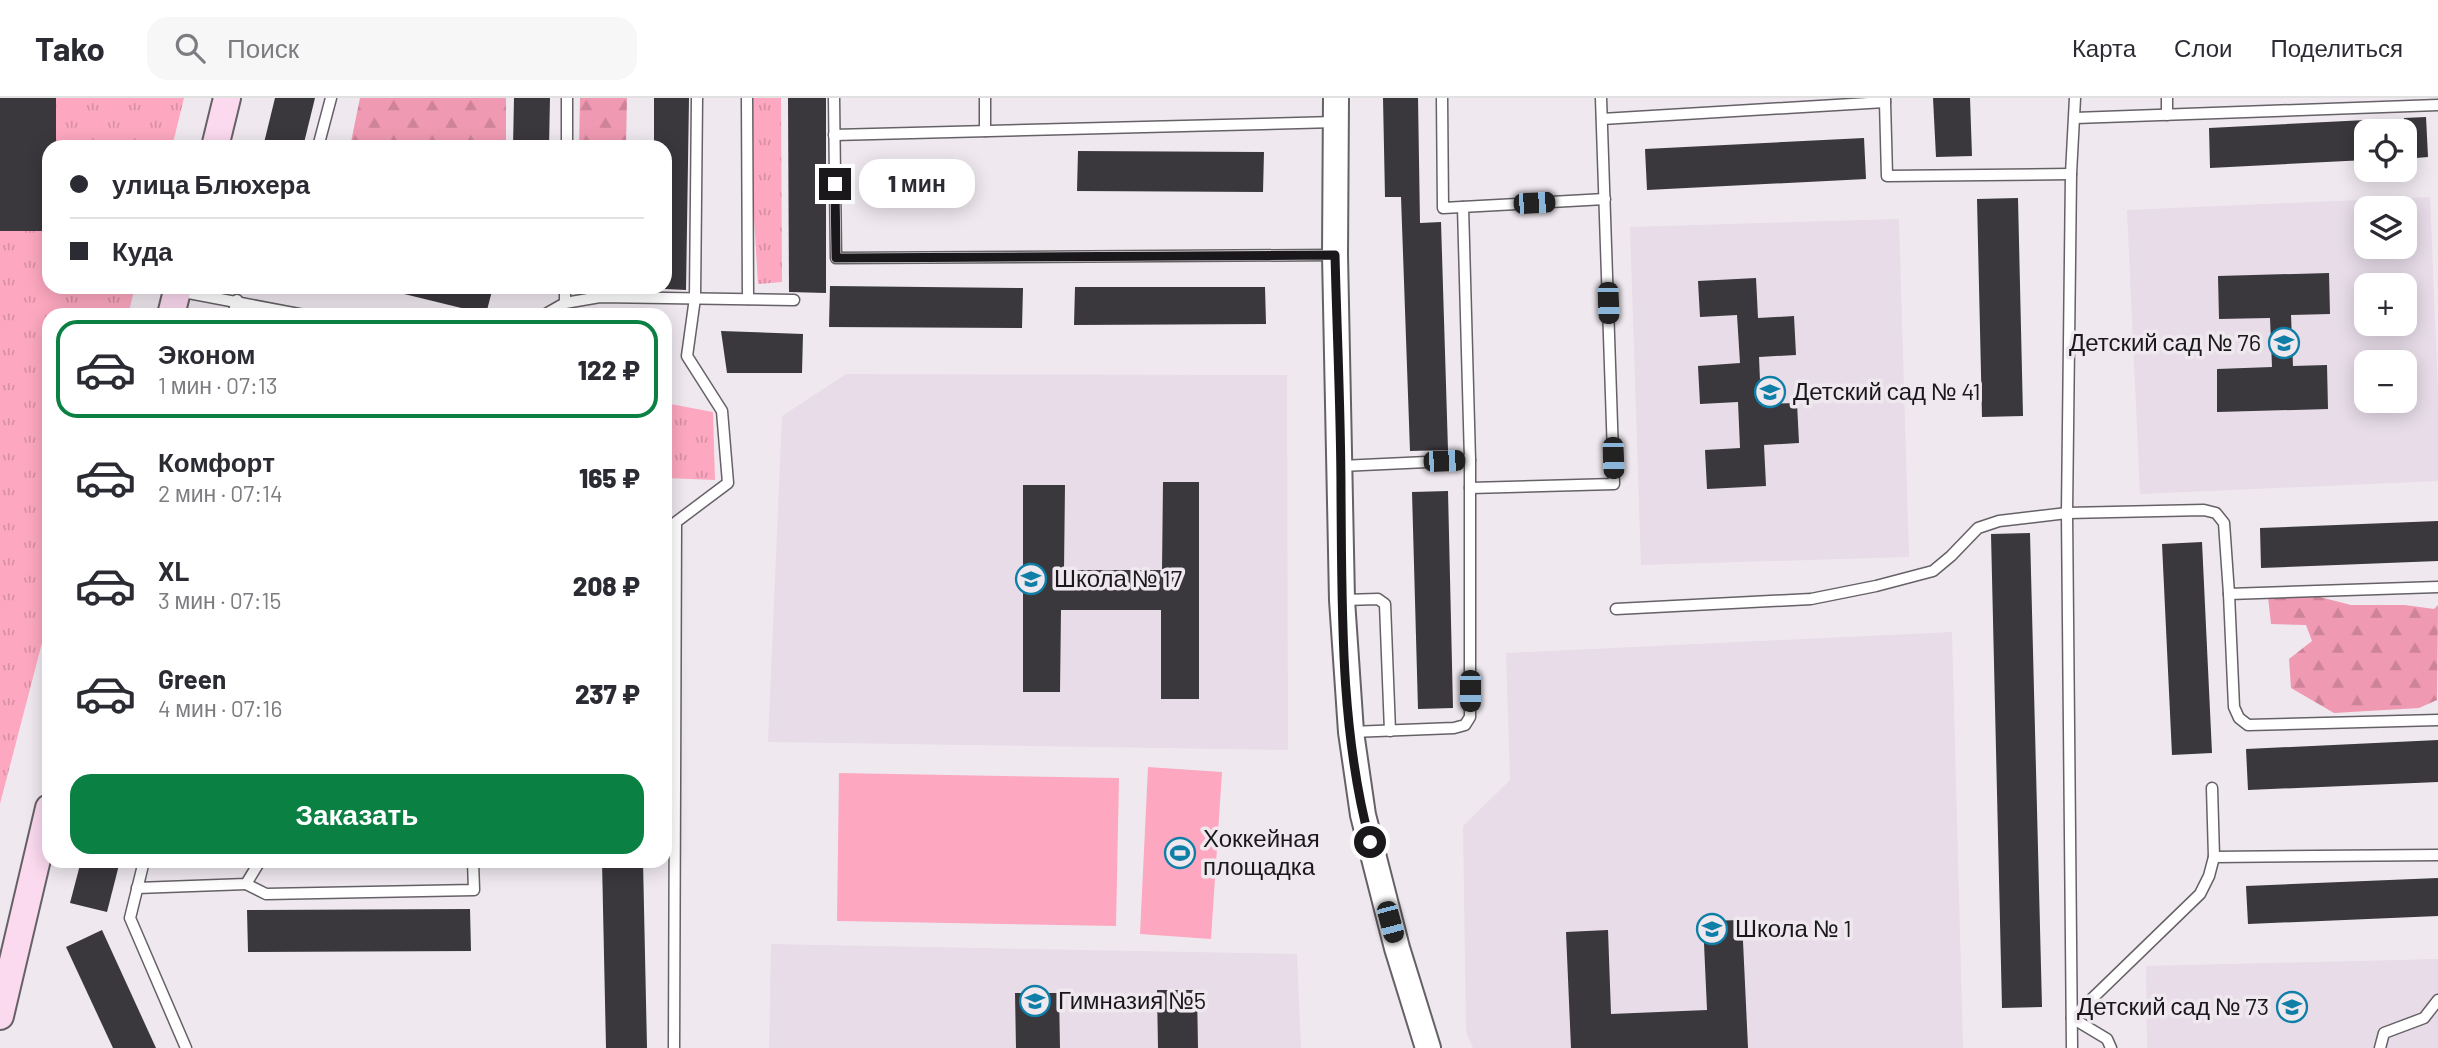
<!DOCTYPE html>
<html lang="ru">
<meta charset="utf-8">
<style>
body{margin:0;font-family:Barlow,sans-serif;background:#f7f7f7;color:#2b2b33;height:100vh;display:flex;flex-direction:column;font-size:26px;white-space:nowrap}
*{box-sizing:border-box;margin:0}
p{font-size:23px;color:#7c7c81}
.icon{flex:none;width:38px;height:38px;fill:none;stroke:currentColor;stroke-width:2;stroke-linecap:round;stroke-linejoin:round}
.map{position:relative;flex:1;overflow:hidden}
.panel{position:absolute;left:42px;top:210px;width:630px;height:560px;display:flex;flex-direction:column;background:#fff;border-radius:21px;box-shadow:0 4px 18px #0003}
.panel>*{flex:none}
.guide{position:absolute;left:42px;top:42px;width:630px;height:154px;border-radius:21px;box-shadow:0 4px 18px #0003;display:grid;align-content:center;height:154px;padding:0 28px;background:#fff}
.buttons{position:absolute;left:2354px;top:21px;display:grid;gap:14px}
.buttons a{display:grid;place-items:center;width:63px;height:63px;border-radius:14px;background:#fff;box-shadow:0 4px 18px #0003;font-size:35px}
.end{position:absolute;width:32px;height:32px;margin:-16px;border:9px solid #1a181a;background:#fff;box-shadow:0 0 0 4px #fff}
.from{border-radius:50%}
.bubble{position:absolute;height:49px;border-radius:21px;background:#fff;box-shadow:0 4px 18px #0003;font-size:23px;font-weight:800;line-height:49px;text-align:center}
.car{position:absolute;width:21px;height:42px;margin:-21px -10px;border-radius:9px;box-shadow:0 0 5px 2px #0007;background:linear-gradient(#222 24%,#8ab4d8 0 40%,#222 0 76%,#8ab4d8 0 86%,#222 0)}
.guide b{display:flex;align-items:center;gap:24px;height:66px;font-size:26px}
.guide b+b{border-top:2px solid #e1e1e2}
.guide i{width:18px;height:18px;background:#2b2b33}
ul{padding:12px 0 0;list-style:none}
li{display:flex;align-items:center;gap:21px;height:98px;margin:0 14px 10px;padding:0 14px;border:4px solid transparent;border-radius:21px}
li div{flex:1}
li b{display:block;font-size:26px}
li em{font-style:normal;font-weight:800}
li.active{border-color:#0b8043}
li>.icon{width:63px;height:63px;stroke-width:1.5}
.cta{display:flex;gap:14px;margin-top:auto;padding:14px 28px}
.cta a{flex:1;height:80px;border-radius:21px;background:#0b8043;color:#fff;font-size:28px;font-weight:800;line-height:80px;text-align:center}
header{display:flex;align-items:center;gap:42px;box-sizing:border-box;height:98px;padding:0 35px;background:#fff;border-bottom:2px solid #e1e1e2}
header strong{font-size:33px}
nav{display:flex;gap:38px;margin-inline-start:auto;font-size:24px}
.search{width:490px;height:63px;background:#f7f7f7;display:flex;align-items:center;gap:18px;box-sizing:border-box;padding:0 24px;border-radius:21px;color:#7c7c81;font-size:26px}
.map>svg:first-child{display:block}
.built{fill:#e7dce8;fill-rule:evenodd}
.grass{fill:url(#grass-tufts)}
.forest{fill:url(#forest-firs)}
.garden{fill:#fda8c0}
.building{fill:#3a373d}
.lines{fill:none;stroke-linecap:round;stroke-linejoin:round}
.service-casing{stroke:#666166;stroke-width:13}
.tertiary-casing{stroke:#666166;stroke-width:28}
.secondary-casing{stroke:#666166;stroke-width:30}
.service{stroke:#fff;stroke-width:10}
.tertiary{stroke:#fff;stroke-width:24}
.secondary{stroke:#fbd9ef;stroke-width:26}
.route{stroke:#1a181a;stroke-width:9}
.labels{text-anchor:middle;stroke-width:7;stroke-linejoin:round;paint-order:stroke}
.poi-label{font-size:24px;fill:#1a181a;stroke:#efe9ef;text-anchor:start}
</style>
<header>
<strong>Tako</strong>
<div class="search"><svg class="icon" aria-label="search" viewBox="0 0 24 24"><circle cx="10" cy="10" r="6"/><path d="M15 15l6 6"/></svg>Поиск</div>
<nav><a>Карта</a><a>Слои</a><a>Поделиться</a></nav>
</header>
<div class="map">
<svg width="2438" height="950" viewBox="0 0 2438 950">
<defs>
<pattern id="grass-tufts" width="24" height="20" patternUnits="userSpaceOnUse" patternTransform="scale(1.75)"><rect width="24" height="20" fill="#fda8c0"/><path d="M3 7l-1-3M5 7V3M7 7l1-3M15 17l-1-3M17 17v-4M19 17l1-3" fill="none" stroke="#d890a4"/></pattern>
<pattern id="forest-firs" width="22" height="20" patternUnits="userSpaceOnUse" patternTransform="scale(1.75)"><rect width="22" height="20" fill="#f099b2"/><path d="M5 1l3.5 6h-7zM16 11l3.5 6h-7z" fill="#cd8398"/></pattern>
</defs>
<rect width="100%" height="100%" fill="#efe9ef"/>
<g class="built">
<path d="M2430 99 2438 295V383L2140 396 2127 112ZM2366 110H2404V149H2366ZM2366 187H2404V226H2366ZM2366 264H2404V303H2366Z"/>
<polygon points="1899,121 1909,459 1641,467 1630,129"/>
<polygon points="846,276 1287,277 1288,652 768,644 782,318"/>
<polygon points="1952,534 1963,950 1473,950 1466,934 1463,728 1510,682 1506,555"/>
<polygon points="771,846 1297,856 1301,950 769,950"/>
<polygon points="2438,861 2438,950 2147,950 2146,868"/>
</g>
<g class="grass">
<polygon points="0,0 184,0 172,49 49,49 49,189 135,189 128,217 49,217 49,518 0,706"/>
<polygon points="752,0 781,0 782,184 758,186 752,86"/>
<polygon points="665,305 713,314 715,382 665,380"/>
</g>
<g class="forest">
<polygon points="360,0 506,0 506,49 350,49"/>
<polygon points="580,0 627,0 626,49 579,49"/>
<polygon points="2312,497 2351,507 2405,507 2434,511 2438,507 2437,602 2419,610 2334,615 2291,590 2289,561 2312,543 2306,527 2271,526 2268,499"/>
</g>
<g class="garden">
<polygon points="1148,669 1222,674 1211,841 1140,836"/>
<polygon points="839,675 1119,680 1116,828 837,823"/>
</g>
<g class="building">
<polygon points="0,0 56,0 56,49 49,49 49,133 0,133"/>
<polygon points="275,0 315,0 303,49 263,49"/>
<polygon points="514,0 550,0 549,49 513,49"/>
<polygon points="654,0 689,0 686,192 665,191 665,49 654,49"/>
<polygon points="788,0 826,0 826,195 789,194"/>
<polygon points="1383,0 1418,0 1420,125 1441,124 1448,352 1410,353 1401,99 1385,99"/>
<polygon points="1933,0 1970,0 1972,58 1936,59"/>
<polygon points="2426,19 2428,59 2404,61 2404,20"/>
<polygon points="2366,22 2366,62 2210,70 2209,30"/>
<polygon points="1864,40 1866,81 1647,92 1645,51"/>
<polygon points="1078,53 1264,54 1263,94 1077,93"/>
<polygon points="2018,100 2023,318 1982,319 1977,101"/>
<polygon points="2329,175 2330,216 2291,217 2293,268 2327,267 2328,311 2217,314 2217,271 2272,269 2270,220 2219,221 2218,178"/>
<polygon points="1756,180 1758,220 1794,218 1796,257 1759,259 1761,306 1797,305 1799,345 1764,347 1766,388 1707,391 1705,352 1740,350 1738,304 1700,306 1698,268 1740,265 1737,217 1700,219 1698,183"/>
<polygon points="830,188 1023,190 1022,230 829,229"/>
<polygon points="401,189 493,189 486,216 400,195"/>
<polygon points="1075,189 1265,189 1266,226 1074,227"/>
<polygon points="721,233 803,236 802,275 727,275"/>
<polygon points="1163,384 1199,384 1199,601 1161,601 1161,512 1061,512 1060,594 1023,594 1023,387 1065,387 1064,472 1162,472"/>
<polygon points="1448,393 1453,610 1418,611 1412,394"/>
<polygon points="2438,423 2438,463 2261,470 2260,430"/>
<polygon points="2030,435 2042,909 2002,910 1991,436"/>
<polygon points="2202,444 2212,655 2172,657 2162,446"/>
<polygon points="2438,642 2438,684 2248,692 2246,651"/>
<polygon points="81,763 120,763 107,814 70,805"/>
<polygon points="602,763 643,763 647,950 606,950"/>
<polygon points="2438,780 2438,818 2248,826 2246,788"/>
<polygon points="470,811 471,853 248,854 247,812"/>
<polygon points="1742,822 1748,950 1571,950 1566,834 1608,832 1611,916 1707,912 1703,823"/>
<polygon points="102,832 156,950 113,950 66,849"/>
<polygon points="1157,892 1197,892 1198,950 1158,950"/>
<polygon points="1015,895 1059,895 1060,950 1016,950"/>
</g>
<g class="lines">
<g class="service-casing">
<g id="service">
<polyline points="747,0 748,201"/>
<polyline points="834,0 836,160 1334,157"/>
<polyline points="985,0 985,33"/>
<polyline points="1442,0 1443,110 1605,101"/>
<polyline points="2167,0 2167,17"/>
<polyline points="1885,4 1887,78 2071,76"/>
<polyline points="2075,20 2438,7"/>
<polyline points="1602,21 1885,4 1885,0"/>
<polyline points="834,37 1335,24"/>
<polyline points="318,49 331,0"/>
<polyline points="567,49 567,0"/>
<polyline points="1463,109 1470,362"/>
<polyline points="178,193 304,217"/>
<polyline points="565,205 565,189"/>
<polyline points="233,217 237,202"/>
<polyline points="544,217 565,205 600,199 794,202"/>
<polyline points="1341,368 1470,362 1470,390 1614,386 1601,0"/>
<polyline points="2229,496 2234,609 2239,620 2248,627 2438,622"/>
<polyline points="1344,502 1378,501 1385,506 1390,633"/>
<polyline points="1616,511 1811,501 1876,488 1933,473 1951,458 1978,430 1999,423 2067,415 2204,412 2216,415 2224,425 2229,496 2438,489"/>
<polyline points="1351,634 1454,630 1465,627 1470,619 1470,390"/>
<polyline points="2212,690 2214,759"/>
<polyline points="144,763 130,820 186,950"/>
<polyline points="246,786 266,796 474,792 473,763"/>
<polyline points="137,790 246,786 260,763"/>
<polyline points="2072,920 2200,796 2209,778 2214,759 2438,757"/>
<polyline points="2072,920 2107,941 2111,950"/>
<polyline points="674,950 676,424 728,385 722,313 687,258 695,200 697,0"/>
<polyline points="2072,950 2067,415 2071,76 2075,0"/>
<polyline points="2380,950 2384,935 2424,920 2438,902"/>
</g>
</g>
<g class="tertiary-casing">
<polyline id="tertiary" points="1336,0 1335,157 1342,502 1351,634 1363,717 1397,850 1428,950"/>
</g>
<g class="secondary-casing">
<g id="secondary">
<polyline points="215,49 227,0"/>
<polyline points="171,217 178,189"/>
<polyline points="0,918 49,710"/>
</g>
</g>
<use href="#service" class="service"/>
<use href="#tertiary" class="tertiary"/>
<use href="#secondary" class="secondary"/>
</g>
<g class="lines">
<path class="route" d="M835 86 836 160 1335 157C1337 237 1341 316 1341 396 1342 510 1340 633 1370 744"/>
</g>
<defs>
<g id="school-ring" transform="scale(1.575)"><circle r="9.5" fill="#efe9ef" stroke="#107fa7" stroke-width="1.5"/><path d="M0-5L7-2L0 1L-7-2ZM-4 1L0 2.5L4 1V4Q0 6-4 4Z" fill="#107fa7"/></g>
<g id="stadium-ring" transform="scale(1.575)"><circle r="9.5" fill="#efe9ef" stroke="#107fa7" stroke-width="1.5"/><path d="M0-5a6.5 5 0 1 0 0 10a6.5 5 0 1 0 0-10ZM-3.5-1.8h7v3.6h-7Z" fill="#107fa7"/></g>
</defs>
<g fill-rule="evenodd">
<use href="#school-ring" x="2284" y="245"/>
<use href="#school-ring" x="1770" y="294"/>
<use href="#school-ring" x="1031" y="481"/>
<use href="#stadium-ring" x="1180" y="755"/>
<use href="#school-ring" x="1712" y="831"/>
<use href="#school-ring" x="1035" y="903"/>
<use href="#school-ring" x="2292" y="909"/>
</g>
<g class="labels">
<g class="poi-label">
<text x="2261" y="253" text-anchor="end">Детский сад № 76</text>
<text x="1793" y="302">Детский сад № 41</text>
<text x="1054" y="489">Школа № 17</text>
<text x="1203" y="749">Хоккейная<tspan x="1203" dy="28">площадка</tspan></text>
<text x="1735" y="839">Школа № 1</text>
<text x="1058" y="911">Гимназия №5</text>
<text x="2269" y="917" text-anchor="end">Детский сад № 73</text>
</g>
</g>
</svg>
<div class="buttons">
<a><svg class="icon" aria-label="locate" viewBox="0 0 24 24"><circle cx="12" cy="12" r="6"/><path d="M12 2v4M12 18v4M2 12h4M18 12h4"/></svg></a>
<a><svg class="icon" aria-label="layers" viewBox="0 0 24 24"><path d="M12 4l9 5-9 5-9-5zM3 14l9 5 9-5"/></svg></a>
<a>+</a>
<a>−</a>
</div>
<i class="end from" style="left:1370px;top:744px"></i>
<i class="end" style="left:835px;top:86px"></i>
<div class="bubble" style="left:859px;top:61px;width:116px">1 мин</div>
<i class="car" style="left:1534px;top:105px;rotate:87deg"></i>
<i class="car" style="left:1608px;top:205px;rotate:178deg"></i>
<i class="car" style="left:1613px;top:360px;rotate:178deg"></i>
<i class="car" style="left:1444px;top:363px;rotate:88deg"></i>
<i class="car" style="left:1470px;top:593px;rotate:180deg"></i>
<i class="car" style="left:1390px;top:824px;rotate:165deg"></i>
<div class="guide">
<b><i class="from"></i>улица Блюхера</b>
<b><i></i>Куда</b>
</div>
<section class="panel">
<ul>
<li class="active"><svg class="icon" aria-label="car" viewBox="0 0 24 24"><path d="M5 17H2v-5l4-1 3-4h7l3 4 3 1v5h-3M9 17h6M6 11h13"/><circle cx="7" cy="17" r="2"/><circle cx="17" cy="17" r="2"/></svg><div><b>Эконом</b><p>1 мин · 07:13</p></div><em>122 ₽</em></li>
<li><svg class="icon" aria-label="car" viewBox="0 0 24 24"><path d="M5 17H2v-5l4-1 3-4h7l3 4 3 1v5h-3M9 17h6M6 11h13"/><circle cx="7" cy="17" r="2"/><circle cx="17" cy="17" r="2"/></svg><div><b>Комфорт</b><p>2 мин · 07:14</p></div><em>165 ₽</em></li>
<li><svg class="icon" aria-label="car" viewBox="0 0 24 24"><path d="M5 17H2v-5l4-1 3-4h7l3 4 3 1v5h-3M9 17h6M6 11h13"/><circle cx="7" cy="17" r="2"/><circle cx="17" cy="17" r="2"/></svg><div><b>XL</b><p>3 мин · 07:15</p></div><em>208 ₽</em></li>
<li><svg class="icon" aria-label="car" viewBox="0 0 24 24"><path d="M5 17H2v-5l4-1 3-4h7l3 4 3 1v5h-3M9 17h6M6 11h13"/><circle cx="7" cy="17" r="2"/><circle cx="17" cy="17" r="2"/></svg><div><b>Green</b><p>4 мин · 07:16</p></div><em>237 ₽</em></li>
</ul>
<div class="cta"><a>Заказать</a></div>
</section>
</div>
